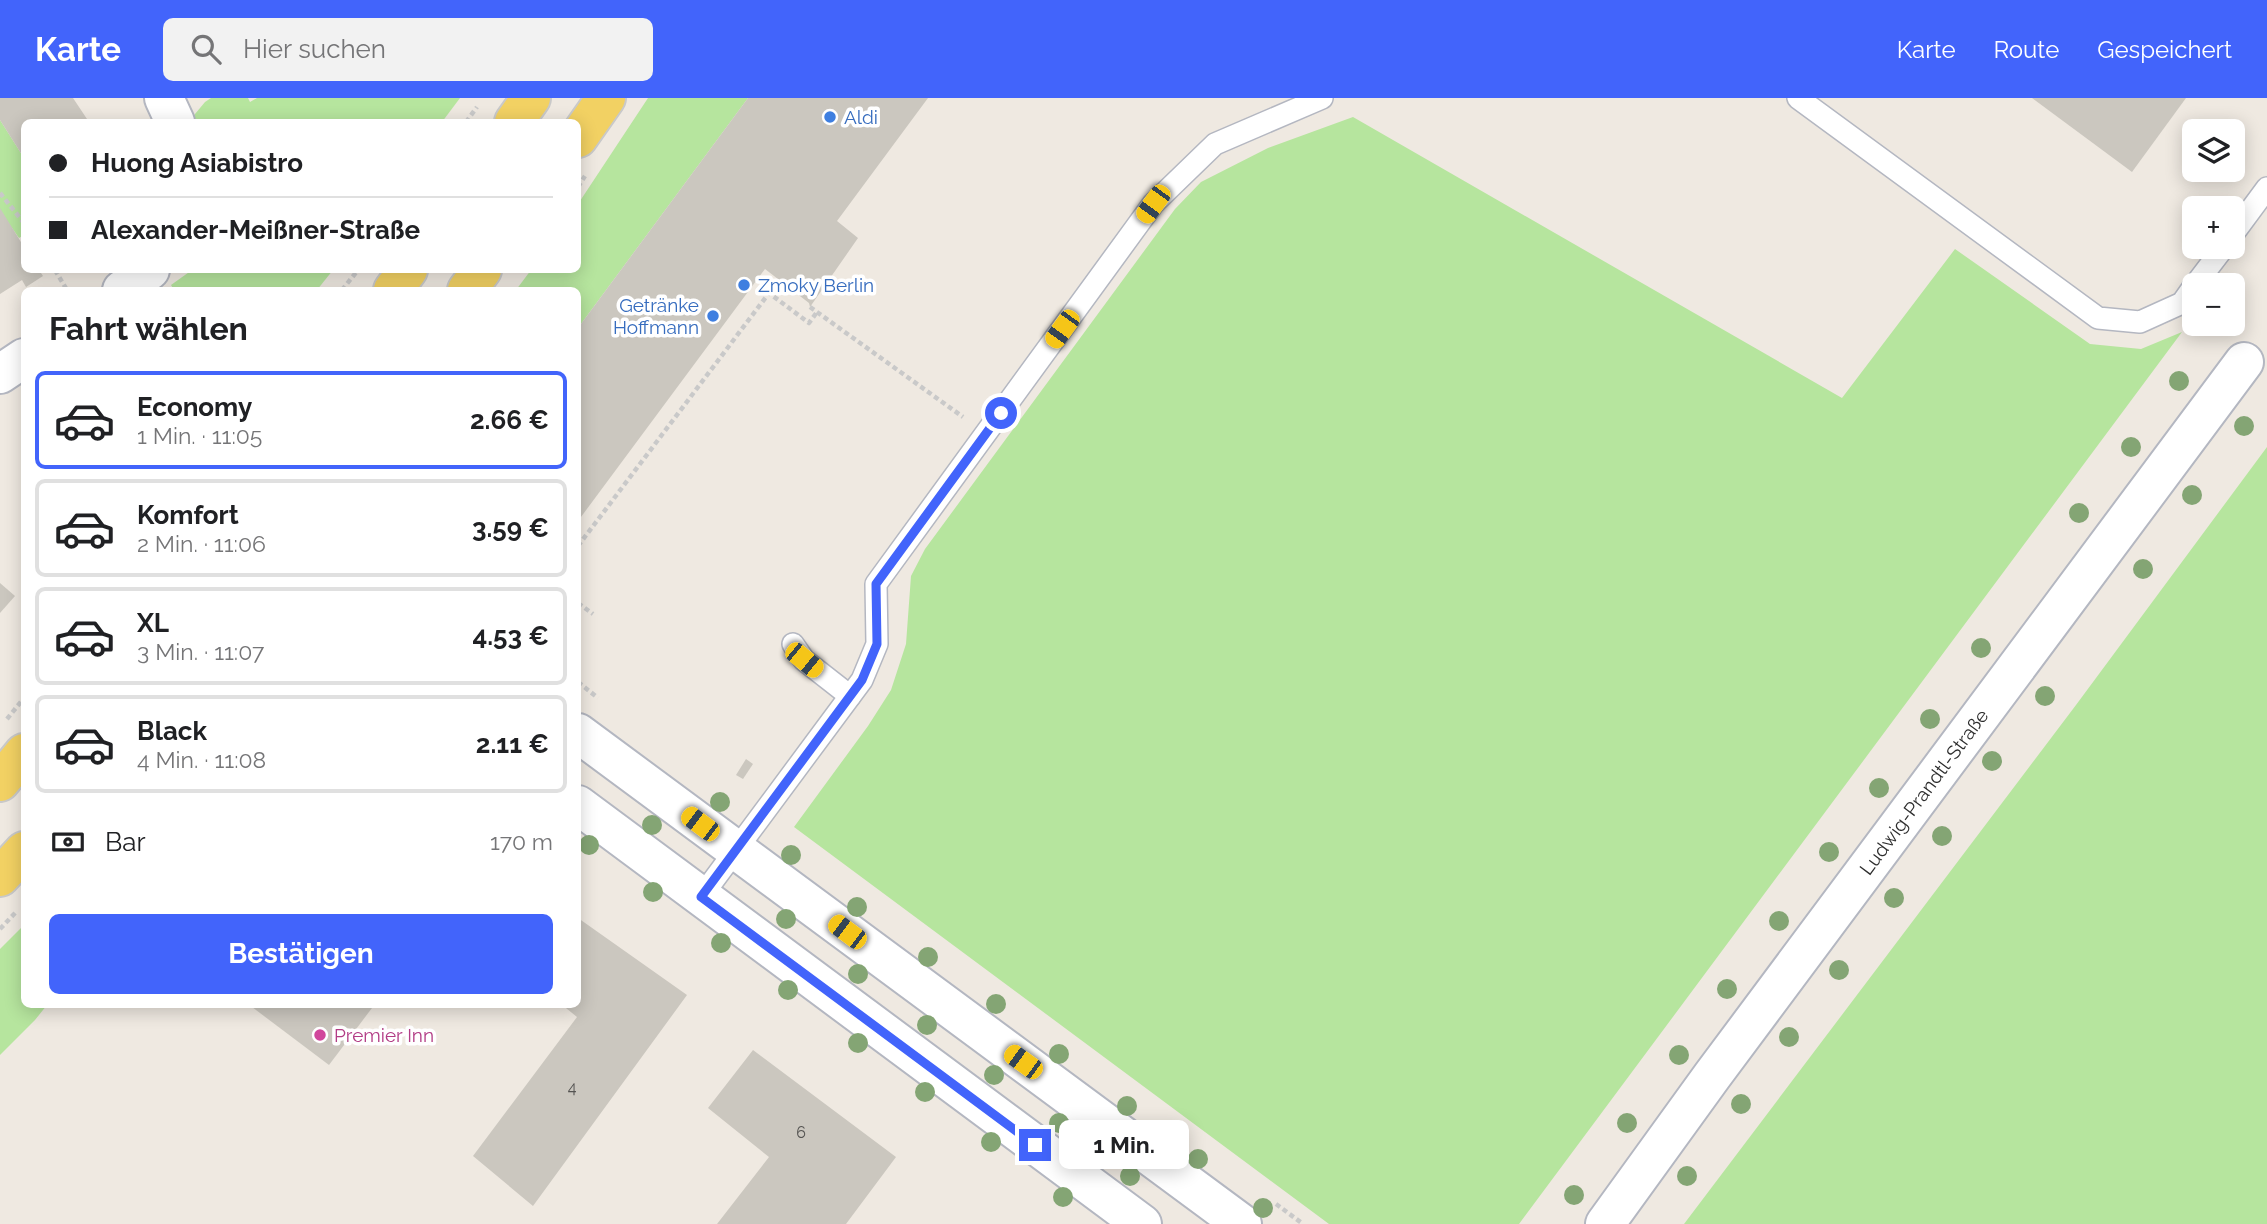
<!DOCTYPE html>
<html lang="de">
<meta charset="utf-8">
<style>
body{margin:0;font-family:Raleway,sans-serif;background:#f2f2f2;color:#202124;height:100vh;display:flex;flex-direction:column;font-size:26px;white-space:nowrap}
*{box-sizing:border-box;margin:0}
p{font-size:23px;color:#757577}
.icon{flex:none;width:38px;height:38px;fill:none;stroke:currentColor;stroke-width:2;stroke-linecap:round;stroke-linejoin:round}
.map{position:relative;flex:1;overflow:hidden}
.panel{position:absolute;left:21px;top:189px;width:560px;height:721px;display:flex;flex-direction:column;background:#fff;border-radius:10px;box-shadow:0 4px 18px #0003}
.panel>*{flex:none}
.hud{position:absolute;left:21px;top:21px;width:560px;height:154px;border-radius:10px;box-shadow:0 4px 18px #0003;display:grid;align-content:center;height:154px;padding:0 28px;background:#fff}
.controls{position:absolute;left:2182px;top:21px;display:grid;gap:14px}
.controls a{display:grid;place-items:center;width:63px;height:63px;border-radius:10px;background:#fff;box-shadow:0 4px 18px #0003;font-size:35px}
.end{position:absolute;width:32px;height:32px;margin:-16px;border:9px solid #4264fb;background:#fff;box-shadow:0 0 0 4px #fff}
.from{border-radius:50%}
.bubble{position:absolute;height:49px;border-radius:10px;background:#fff;box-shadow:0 4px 18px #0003;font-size:23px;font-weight:700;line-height:49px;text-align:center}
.car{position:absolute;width:21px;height:42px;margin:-21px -10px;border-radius:9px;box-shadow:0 0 5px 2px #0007;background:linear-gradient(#f5c518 24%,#345 0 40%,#f5c518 0 76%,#345 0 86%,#f5c518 0)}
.hud b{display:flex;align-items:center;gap:24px;height:66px;font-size:26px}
.hud b+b{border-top:2px solid #e0e0e0}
.hud i{width:18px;height:18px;background:#202124}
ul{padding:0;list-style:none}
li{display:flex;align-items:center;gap:21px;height:98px;margin:0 14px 10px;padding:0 14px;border:4px solid #e0e0e0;border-radius:10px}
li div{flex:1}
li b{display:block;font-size:26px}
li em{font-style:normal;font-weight:700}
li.current{border-color:#4264fb}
li>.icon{width:63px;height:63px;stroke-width:1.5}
h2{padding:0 28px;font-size:32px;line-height:84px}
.pay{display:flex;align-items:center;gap:18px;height:77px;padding:0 28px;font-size:26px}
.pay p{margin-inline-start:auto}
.button{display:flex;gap:14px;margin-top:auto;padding:14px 28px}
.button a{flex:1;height:80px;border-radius:10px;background:#4264fb;color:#fff;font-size:28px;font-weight:700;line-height:80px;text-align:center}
header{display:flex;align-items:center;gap:42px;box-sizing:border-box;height:98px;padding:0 35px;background:#4264fb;color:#fff}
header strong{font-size:33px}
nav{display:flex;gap:38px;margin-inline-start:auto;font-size:24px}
.search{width:490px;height:63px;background:#f2f2f2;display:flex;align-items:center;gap:18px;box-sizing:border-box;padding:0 24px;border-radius:10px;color:#757577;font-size:26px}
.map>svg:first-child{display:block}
.green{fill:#b6e59e}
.building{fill:#cbc7bf}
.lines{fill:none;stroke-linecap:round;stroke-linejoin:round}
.service-casing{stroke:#b4b7c1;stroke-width:24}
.minor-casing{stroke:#b4b7c1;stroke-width:42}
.primary-casing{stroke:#c9c9c9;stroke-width:42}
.path{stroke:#c9c9c9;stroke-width:4.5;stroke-dasharray:5 3.5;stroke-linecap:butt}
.service{stroke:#fff;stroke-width:21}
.minor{stroke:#fff;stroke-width:38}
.primary{stroke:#f2d163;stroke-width:38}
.tree{fill:#84a574}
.route{stroke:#4264fb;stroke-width:9}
.shop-dot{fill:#3f7fe0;stroke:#fff;stroke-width:2.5}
.hotel-dot{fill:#d1479c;stroke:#fff;stroke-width:2.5}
.labels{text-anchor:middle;stroke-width:7;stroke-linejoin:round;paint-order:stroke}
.number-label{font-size:16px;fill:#555452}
.shop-label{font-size:19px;fill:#366cbe;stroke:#fff;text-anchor:start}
.street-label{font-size:19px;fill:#2e2e2e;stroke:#fff}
.hotel-label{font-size:19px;fill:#b23c85;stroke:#fff;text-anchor:start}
</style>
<header>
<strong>Karte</strong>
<div class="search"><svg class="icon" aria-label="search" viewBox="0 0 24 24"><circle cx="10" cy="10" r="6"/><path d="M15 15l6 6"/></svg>Hier suchen</div>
<nav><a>Karte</a><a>Route</a><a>Gespeichert</a></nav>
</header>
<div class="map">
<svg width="2267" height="1126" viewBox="0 0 2267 1126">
<rect width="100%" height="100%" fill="#efe9e1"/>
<g class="green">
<polygon points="211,0 248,0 250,4 257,0 460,0 442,24 191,24 190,22 205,4"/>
<polygon points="648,0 748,0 578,230 578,192 516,192 531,172 578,172 578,106"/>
<polygon points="1353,19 1842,300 1955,151 2090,246 2141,251 2182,234 1519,1126 1329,1126 794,729 868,628 891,592 906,546 911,478 925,451 1175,111 1201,84 1268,50"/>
<polygon points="0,22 24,60 24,137 19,140 0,113"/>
<polygon points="192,172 333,172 317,192 174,192 171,187"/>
<polygon points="2267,349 2267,1126 1684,1126 2076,607"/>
<polygon points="24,827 24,906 47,907 35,922 0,957 0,851"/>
</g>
<g class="building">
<polygon points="0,0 73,0 89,24 24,24 24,60 0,22"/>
<polygon points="748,0 928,0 837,123 858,140 810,209 809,205 765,171 578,423 578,230"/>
<polygon points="2032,0 2186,0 2132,74"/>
<polygon points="0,110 24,149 24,172 39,172 43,178 26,189 22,182 0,196"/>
<polygon points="0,485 15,498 0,515"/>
<polygon points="746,661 753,666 743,681 736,677"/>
<polygon points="578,820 687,897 533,1108 473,1058 577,919 561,906 578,906"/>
<polygon points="248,906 375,906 329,967"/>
<polygon points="753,952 896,1059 846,1126 717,1126 769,1059 708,1010"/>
</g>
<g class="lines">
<g class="service-casing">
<g id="service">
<polyline points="1798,0 2098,220 2140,224 2182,205 2194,188"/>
<polyline points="2233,136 2267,90"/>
<polyline points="2195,187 2224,149"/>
<polyline points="793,546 804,562 850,598"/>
<polyline points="701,799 862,582 877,546 876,486 1153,106 1215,46 1322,0"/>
</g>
</g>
<g class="minor-casing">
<g id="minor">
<polyline points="164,0 175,24"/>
<polyline points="122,192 150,172"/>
<polyline points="0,276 24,260"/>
<polyline points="578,635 1242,1126"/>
<polyline points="578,707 1142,1126"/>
<path id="s1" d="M1605 1126 1712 978 2244 264"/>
</g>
</g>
<g class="primary-casing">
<g id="primary">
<polyline points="514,24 531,0"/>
<polyline points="578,40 606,0"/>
<polyline points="393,192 408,172"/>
<polyline points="467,192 482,172"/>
<polyline points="0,684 24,655"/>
<polyline points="0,779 24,753"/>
</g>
</g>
<g class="path">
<polyline points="466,24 477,9"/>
<polyline points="578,89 585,78"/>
<polyline points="0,95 24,125"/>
<polyline points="55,172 67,192"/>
<polyline points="342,192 358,172"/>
<polyline points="810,209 963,319"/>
<polyline points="578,448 769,195 809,225 817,214"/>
<polyline points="578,505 593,516"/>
<polyline points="578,584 598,600"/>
<polyline points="7,621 24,600"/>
<polyline points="0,831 16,814"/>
<polyline points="1276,1106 1303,1126"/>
</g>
<use href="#service" class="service"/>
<use href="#minor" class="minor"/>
<use href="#primary" class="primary"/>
</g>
<g class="tree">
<circle cx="2179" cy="283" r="10"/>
<circle cx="2244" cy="328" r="10"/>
<circle cx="2131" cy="349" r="10"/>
<circle cx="2192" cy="397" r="10"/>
<circle cx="2079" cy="415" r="10"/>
<circle cx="2143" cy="471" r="10"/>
<circle cx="1981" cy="550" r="10"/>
<circle cx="2045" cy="598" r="10"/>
<circle cx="1930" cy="621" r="10"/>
<circle cx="1992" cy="663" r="10"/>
<circle cx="1879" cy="690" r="10"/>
<circle cx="720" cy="704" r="10"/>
<circle cx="652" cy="727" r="10"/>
<circle cx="1942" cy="738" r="10"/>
<circle cx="589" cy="747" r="10"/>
<circle cx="1829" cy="754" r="10"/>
<circle cx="791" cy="757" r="10"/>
<circle cx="653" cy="794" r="10"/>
<circle cx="1894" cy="800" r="10"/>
<circle cx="857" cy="809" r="10"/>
<circle cx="786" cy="821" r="10"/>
<circle cx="1779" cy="823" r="10"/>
<circle cx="721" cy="845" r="10"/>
<circle cx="928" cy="859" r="10"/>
<circle cx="1839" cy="872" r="10"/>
<circle cx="858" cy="876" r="10"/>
<circle cx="1727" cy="891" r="10"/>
<circle cx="788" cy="892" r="10"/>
<circle cx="996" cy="906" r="10"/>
<circle cx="927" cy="927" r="10"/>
<circle cx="1789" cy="939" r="10"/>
<circle cx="858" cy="945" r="10"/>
<circle cx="1059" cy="956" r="10"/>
<circle cx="1679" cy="957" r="10"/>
<circle cx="994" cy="977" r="10"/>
<circle cx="925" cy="994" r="10"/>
<circle cx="1741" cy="1006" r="10"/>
<circle cx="1127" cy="1008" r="10"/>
<circle cx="1059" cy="1025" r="10"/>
<circle cx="1627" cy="1025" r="10"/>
<circle cx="991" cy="1044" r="10"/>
<circle cx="1198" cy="1061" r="10"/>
<circle cx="1130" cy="1078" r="10"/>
<circle cx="1687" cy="1078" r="10"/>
<circle cx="1574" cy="1097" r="10"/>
<circle cx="1063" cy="1099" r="10"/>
<circle cx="1263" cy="1110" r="10"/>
</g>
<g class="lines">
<polyline class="route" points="1001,315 876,486 877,546 862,582 701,799 1035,1047"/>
</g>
<g class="shop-dot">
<circle cx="830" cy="19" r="7"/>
<circle cx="744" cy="187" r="7"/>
<circle cx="713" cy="218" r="7"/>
</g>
<circle class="hotel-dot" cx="320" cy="937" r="7"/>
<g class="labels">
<g class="number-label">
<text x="572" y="995">4</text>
<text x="801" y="1040">6</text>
</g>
<g class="shop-label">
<text x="844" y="26">Aldi</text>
<text x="758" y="194">Zmoky Berlin</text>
<text x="699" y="214" text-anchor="end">Getränke<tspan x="699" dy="22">Hoffmann</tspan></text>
</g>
<g class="street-label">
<text dy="7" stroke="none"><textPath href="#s1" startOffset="537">Ludwig-Prandtl-Straße</textPath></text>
</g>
<g class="hotel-label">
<text x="334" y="944">Premier Inn</text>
</g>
</g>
</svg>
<div class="controls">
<a><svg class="icon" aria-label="layers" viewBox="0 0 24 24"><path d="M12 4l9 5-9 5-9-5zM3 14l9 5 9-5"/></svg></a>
<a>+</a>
<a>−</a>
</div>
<i class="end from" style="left:1001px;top:315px"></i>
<i class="end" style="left:1035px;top:1047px"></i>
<div class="bubble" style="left:1059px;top:1022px;width:130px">1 Min.</div>
<i class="car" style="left:1153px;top:106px;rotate:216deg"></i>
<i class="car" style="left:1062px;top:231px;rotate:216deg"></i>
<i class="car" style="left:804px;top:562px;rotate:129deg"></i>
<i class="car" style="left:700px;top:726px;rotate:307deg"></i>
<i class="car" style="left:847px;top:834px;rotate:307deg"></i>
<i class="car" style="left:1023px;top:964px;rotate:306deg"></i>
<div class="hud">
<b><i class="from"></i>Huong Asiabistro</b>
<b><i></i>Alexander-Meißner-Straße</b>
</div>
<section class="panel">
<h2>Fahrt wählen</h2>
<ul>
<li class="current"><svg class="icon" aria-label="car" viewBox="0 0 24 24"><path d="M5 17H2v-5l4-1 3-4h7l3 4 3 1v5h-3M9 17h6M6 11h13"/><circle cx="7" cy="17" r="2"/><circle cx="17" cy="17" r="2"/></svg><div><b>Economy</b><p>1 Min. · 11:05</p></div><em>2.66 €</em></li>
<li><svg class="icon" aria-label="car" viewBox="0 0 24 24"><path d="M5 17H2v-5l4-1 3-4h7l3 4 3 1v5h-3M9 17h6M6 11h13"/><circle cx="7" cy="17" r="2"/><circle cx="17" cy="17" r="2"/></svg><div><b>Komfort</b><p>2 Min. · 11:06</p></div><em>3.59 €</em></li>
<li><svg class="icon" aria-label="car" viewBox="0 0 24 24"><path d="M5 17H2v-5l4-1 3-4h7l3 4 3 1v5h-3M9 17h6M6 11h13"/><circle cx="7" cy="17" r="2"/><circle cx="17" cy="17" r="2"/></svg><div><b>XL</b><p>3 Min. · 11:07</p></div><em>4.53 €</em></li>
<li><svg class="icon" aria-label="car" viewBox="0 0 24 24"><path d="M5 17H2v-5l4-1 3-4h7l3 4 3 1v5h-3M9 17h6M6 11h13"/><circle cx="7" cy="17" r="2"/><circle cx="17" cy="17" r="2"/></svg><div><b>Black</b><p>4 Min. · 11:08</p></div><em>2.11 €</em></li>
</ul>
<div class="pay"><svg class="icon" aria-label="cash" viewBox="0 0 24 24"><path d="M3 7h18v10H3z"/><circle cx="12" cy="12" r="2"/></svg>Bar<p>170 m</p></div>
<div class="button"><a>Bestätigen</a></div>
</section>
</div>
